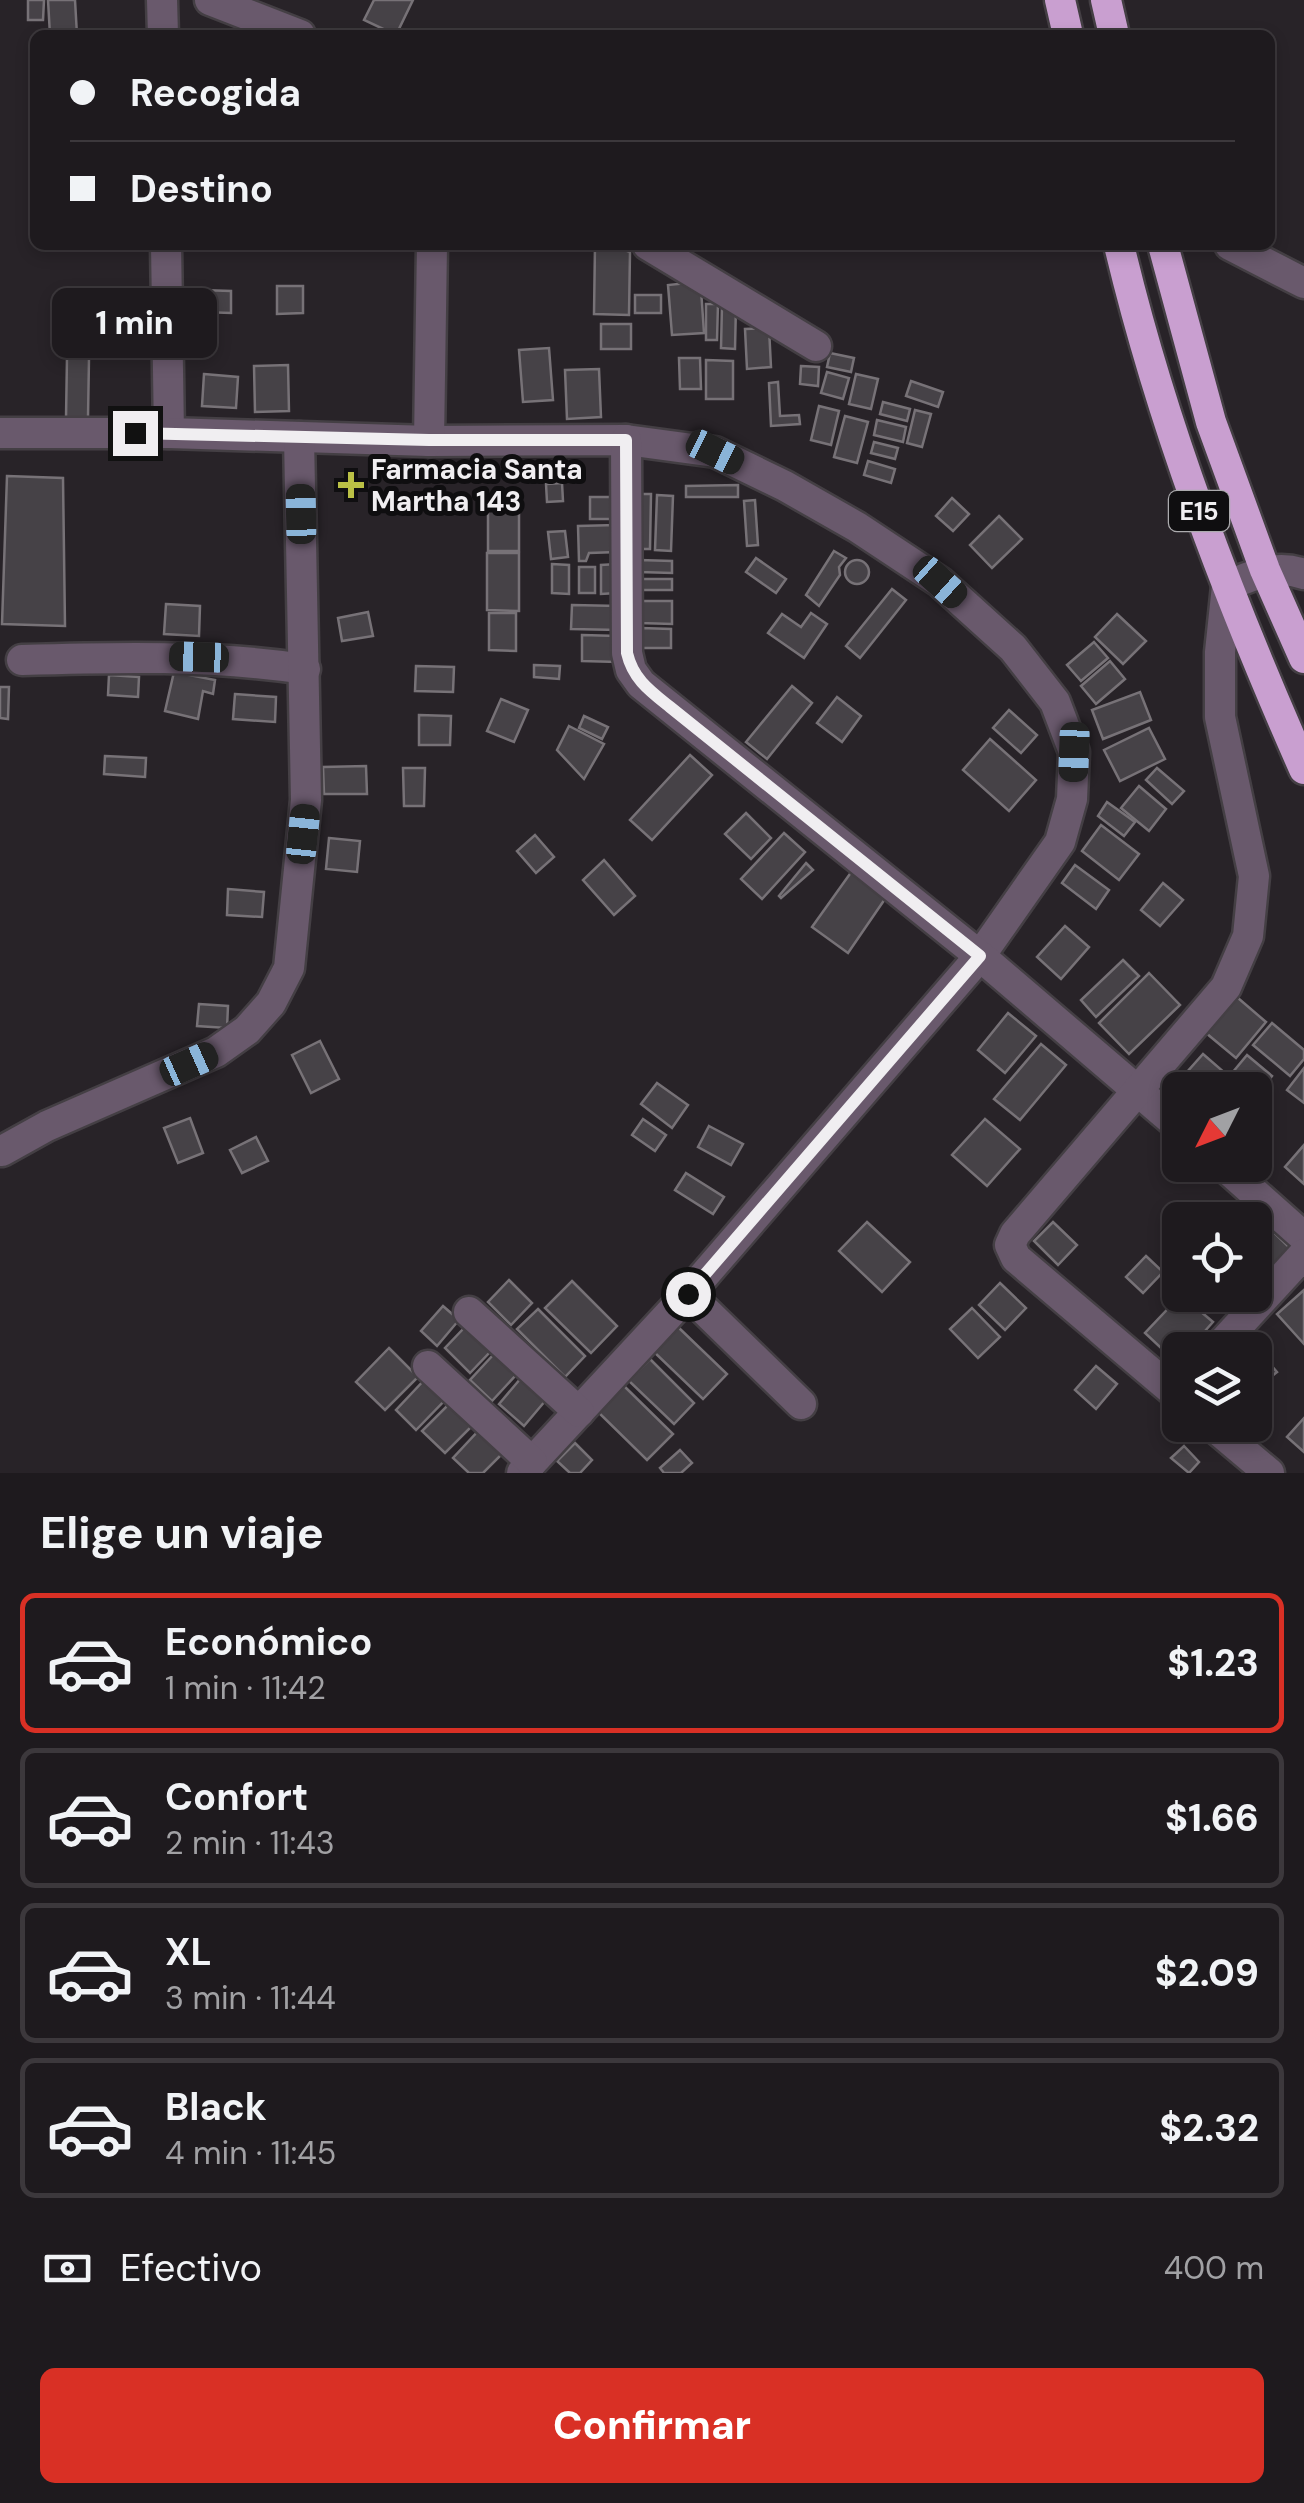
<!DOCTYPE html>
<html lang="es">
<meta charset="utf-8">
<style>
body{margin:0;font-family:"DM Sans",sans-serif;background:#2b272b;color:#f1f3f6;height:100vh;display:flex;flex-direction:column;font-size:38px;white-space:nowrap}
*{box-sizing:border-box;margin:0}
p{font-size:32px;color:#a1a1a4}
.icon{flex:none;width:55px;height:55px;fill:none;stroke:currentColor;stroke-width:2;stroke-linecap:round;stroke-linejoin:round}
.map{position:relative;height:1473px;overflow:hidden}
.details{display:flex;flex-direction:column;background:#1e1a1e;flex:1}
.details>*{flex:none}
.guide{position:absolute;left:30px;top:30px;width:1245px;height:220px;border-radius:15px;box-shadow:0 5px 15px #0003,0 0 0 2px #3c383c;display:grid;align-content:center;height:220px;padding:0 40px;background:#1e1a1e}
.needle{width:65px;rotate:228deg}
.tools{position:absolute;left:1162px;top:1072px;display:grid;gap:20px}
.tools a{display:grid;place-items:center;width:110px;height:110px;border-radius:15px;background:#1e1a1e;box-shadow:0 5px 15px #0003,0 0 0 2px #3c383c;font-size:50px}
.end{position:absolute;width:45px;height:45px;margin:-22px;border:12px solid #f0eef1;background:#111;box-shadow:0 0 0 5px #111}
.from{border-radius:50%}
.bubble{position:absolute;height:70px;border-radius:15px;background:#1e1a1e;box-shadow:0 5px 15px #0003,0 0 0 2px #3c383c;font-size:32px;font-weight:800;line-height:70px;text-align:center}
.car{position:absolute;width:30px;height:60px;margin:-30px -15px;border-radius:12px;box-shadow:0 0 8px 2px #0007;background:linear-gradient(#222 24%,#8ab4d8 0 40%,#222 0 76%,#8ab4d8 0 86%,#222 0)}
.guide b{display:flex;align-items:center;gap:35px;height:95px;font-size:38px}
.guide b+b{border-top:2px solid #3c383c}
.guide i{width:25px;height:25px;background:#f1f3f6}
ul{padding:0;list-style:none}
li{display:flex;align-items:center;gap:30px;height:140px;margin:0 20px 15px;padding:0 20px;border:5px solid #3c383c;border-radius:15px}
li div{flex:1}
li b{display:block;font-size:38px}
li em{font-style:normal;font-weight:800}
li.active{border-color:#d93025}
li>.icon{width:90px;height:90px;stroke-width:1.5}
h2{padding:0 40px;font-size:45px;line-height:120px}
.pay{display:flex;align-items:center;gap:25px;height:110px;padding:0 40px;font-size:38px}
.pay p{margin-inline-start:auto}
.button{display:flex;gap:20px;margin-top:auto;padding:20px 40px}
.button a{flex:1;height:115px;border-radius:15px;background:#d93025;color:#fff;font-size:40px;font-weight:800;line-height:115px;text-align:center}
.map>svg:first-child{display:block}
.building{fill:#464247;stroke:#777277;stroke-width:2.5}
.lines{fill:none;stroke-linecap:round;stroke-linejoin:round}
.minor-casing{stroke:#443f44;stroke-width:35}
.highway-casing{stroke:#443f44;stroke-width:35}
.minor{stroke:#69596c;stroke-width:30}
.highway{stroke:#c99fd0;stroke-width:30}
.route{stroke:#f0eef1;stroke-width:12}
.poi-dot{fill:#bbc045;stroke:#0f0e10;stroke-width:4}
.labels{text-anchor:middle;stroke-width:10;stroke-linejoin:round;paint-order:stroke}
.shield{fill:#0f0e10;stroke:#acabae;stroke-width:2.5}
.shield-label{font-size:25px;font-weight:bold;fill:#f0eef1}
.poi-label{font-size:28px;font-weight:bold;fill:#f0eef1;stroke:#0f0e10;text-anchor:start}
</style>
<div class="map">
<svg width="1304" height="1473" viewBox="0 0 1304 1473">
<rect width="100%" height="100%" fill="#282328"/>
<g class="building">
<polygon points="28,0 44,0 43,20 28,20"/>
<polygon points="48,0 75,0 77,35 50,35"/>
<polygon points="374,0 413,0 396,35 364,20"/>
<polygon points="595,245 611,245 630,252 629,315 594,314"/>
<polygon points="687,283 701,289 704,333 672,335 668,285"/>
<polygon points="277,286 303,286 303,313 277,314"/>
<polygon points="201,290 231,291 231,313 202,312"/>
<rect x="635" y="295" width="26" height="18"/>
<polygon points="706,304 718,304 717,340 706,340"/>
<polygon points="722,305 736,305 735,349 721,348"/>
<rect x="601" y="324" width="30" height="25"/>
<polygon points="769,328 771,367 747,369 745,329"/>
<polygon points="549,348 553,400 523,402 519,350"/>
<polygon points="830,353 854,358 851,372 827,367"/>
<polygon points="67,357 89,358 88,418 66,418"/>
<polygon points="679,358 700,358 701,389 680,389"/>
<polygon points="706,360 733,361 733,399 706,399"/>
<polygon points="288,365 289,411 255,412 254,366"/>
<polygon points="801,366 819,367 818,386 800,384"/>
<polygon points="599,369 601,417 567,419 565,370"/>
<polygon points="827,372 849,378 843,399 821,393"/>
<polygon points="204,374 238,377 236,408 202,406"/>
<polygon points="856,374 878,379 871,409 849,404"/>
<polygon points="911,381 943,392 938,407 906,396"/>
<polygon points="778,382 780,416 799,415 800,424 771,426 769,383"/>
<polygon points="883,402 910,409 907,421 880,414"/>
<polygon points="819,406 839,411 831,445 811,440"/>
<polygon points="915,410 931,414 922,447 907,443"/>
<polygon points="845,416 868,422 857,463 834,457"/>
<polygon points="877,420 906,427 903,442 874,435"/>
<polygon points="874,442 898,448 895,459 871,453"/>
<polygon points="868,461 895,469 891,483 864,475"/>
<polygon points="7,476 63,478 65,626 2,624"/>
<polygon points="562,483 563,501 547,502 546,484"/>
<polygon points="738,485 738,497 686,497 686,486"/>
<polygon points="639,494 651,494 650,549 638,549"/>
<polygon points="657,495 673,496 671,551 655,550"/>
<rect x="488" y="496" width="31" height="55"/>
<rect x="590" y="497" width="24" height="22"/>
<polygon points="952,498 969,514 953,531 936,516"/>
<polygon points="755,500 758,545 747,546 744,501"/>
<polygon points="999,516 1022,539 992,568 970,545"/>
<polygon points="616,525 617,552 589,553 586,561 579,561 578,526"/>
<polygon points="565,531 568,557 551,559 548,532"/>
<polygon points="834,551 846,558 839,567 840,575 819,606 806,595"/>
<polygon points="487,553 519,553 519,611 487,610"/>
<polygon points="756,558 786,579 776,593 746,572"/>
<polygon points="639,560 672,561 672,573 639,572"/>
<circle cx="857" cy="572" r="12"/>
<polygon points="552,564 569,565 569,594 552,593"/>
<polygon points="617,564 617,593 601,594 601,565"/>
<rect x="579" y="567" width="16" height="26"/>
<rect x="639" y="579" width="33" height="11"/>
<polygon points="892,589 906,600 860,658 846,646"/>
<polygon points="640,601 672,601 672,624 640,623"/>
<polygon points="166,604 200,606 199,636 164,634"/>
<polygon points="572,605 619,606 619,630 571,629"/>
<polygon points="368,612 373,636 342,641 338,618"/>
<polygon points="489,613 516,613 516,651 489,650"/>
<polygon points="811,613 827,624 804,658 768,633 782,614 801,627"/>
<polygon points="1117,614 1146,641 1123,664 1095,637"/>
<polygon points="641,628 671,629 671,648 641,648"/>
<polygon points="582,635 618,636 618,662 582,661"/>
<polygon points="1094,642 1108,658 1081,681 1067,665"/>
<polygon points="1110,661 1125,679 1096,704 1081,686"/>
<polygon points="534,665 560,666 559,679 534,677"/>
<polygon points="416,666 454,667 453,692 415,691"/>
<polygon points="174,672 215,680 213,694 203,691 198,719 165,711"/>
<polygon points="109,675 139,677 138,697 108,695"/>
<polygon points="792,686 812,703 767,759 746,742"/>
<polygon points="0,687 9,687 8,719 0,718"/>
<polygon points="1140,692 1151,720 1103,739 1092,710"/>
<polygon points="235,694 276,697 275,722 233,719"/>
<polygon points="837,697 861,716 842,742 817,723"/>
<polygon points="501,699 528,710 514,742 487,731"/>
<polygon points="1009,710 1037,735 1021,753 993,728"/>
<polygon points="419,715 451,716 450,745 419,745"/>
<polygon points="584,716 608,727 602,739 579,728"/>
<polygon points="569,726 604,744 584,779 557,750"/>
<polygon points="1149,728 1165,759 1120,781 1104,750"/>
<polygon points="990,739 1036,780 1009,811 963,770"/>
<polygon points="690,755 712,775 652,840 630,820"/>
<polygon points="105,756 146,758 145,777 104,774"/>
<polygon points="366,766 367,794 324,794 323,767"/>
<polygon points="403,768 425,768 424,806 404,806"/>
<polygon points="1157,768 1184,791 1172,804 1146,780"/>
<polygon points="1139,786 1166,809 1149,831 1121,808"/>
<polygon points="1107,802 1135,822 1124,836 1098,816"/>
<polygon points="746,813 771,838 751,859 725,834"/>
<polygon points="1101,825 1139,854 1119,880 1082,851"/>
<polygon points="784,833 805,852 762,899 741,879"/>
<polygon points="535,835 554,857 536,873 517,851"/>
<polygon points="329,838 360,841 357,872 326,869"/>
<polygon points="604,860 635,896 614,915 583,880"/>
<polygon points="806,863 813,870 781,898 779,896"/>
<polygon points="1075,865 1109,890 1096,909 1062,883"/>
<polygon points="852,871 887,896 848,953 812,927"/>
<polygon points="1163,883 1183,900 1160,926 1141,910"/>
<polygon points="228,889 264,892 262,917 227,915"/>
<polygon points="1065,926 1089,947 1061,979 1037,957"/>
<polygon points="1123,960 1139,976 1096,1017 1081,1000"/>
<polygon points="1149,973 1180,1005 1129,1054 1099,1023"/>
<polygon points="1231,992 1266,1022 1236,1058 1200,1028"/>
<polygon points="199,1004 228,1006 227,1028 197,1026"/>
<polygon points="1008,1013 1036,1036 1005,1073 978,1050"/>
<polygon points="1272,1023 1304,1050 1304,1059 1290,1076 1253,1045"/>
<polygon points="320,1041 339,1079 311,1093 292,1055"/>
<polygon points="1041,1044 1066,1065 1020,1120 994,1099"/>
<polygon points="1203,1054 1225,1073 1210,1090 1180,1090 1180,1098 1171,1090"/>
<polygon points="1247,1055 1272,1076 1255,1098 1255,1090 1218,1090"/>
<polygon points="1304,1068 1304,1103 1287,1090"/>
<polygon points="657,1083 688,1105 672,1128 641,1104"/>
<polygon points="190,1118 203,1153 178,1163 164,1128"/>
<polygon points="643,1119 666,1135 655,1151 632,1135"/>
<polygon points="985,1119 1020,1149 987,1186 952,1155"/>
<polygon points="709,1126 743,1144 731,1165 698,1147"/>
<polygon points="256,1137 268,1161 242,1173 230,1150"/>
<polygon points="1304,1145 1304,1184 1285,1167"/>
<polygon points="686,1173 724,1197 713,1214 675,1190"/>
<polygon points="867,1222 910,1262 882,1292 839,1251"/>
<polygon points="1053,1222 1077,1245 1058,1265 1034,1241"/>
<polygon points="1267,1226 1291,1249 1255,1286 1255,1238"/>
<polygon points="1146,1256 1163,1272 1143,1293 1126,1277"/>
<polygon points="509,1280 532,1303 511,1325 488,1302"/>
<polygon points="572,1281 617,1326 591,1353 545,1308"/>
<polygon points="1000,1283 1026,1308 1005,1330 979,1305"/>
<polygon points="1304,1290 1304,1344 1277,1314"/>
<polygon points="1181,1295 1213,1322 1188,1350 1180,1350 1176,1362 1145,1333"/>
<polygon points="443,1306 459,1320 437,1346 421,1331"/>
<polygon points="972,1308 1000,1337 978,1358 950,1329"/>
<polygon points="538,1309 585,1356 565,1377 517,1329"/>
<polygon points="465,1327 490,1352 470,1373 445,1348"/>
<polygon points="678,1327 727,1374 703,1399 654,1352"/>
<polygon points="389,1348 418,1377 385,1410 356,1382"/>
<polygon points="1256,1348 1277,1372 1255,1390 1254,1350"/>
<polygon points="494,1354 516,1375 492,1401 470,1380"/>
<polygon points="650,1359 694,1403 674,1424 629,1381"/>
<polygon points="1096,1366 1117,1384 1096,1409 1075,1390"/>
<polygon points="428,1376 449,1396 416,1430 396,1410"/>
<polygon points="521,1378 546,1400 524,1426 499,1404"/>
<polygon points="622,1384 673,1434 647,1460 596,1410"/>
<polygon points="449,1404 472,1426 445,1453 422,1431"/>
<polygon points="1304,1418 1304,1452 1287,1437"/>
<polygon points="480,1429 504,1452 483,1473 469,1473 453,1458"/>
<polygon points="575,1443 592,1460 580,1473 570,1473 557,1461"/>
<polygon points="1184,1446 1199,1462 1189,1473 1171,1458"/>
<polygon points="680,1450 692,1463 681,1473 664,1473 660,1468"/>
</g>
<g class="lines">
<g class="minor-casing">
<g id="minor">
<polyline points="162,0 163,35"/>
<polyline points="210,0 300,35"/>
<polyline points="166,245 169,433"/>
<polyline points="648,245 816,346"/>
<polyline points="1230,245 1304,283"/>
<polyline points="0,433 169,433 429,441 626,440 715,452 785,486 857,527 940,582 1013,648 1055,702 1074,752 1072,799 1060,842 980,956 688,1294 522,1473"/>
<polyline points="626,440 627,653 631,670 641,684 980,956 1180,1127"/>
<polyline points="429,441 432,245"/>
<path d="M22 660C118 657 210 655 305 669"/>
<polyline points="2,1151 47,1126 216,1052 247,1030 271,1003 289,968 306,800 299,437"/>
<polyline points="1223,1165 1304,1237"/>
<polyline points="688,1294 801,1404"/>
<polyline points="469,1312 579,1412"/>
<polyline points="1216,1350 1304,1254"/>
<polyline points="428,1366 532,1462"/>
<path d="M1180 1397 1016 1258 1010 1245 1015 1234 1226 987 1248 936 1254 876 1220 717V652L1227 586C1253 575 1276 564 1304 574"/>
<polyline points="1212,1425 1269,1473"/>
</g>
</g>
<g class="highway-casing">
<g id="highway">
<polyline points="1060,0 1068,35"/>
<polyline points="1106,0 1114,35"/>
<path d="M1119 245C1162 426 1229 599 1304 769"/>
<polyline points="1163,245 1211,422 1265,570 1304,658"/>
</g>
</g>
<use href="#minor" class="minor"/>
<use href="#highway" class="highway"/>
</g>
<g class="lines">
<path class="route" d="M135 433 429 440H626L627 653C633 679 650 691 670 707L980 956 688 1294"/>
</g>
<path class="poi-dot" d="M346 470h10v10h10v10h-10v10h-10v-10h-10v-10h10z"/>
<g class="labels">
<rect class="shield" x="1169" y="491" width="60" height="40" rx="8"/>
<g class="shield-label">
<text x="1199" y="520">E15</text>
</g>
<g class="poi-label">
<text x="371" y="479">Farmacia Santa<tspan x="371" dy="32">Martha 143</tspan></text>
</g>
</g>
</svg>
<div class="tools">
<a><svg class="needle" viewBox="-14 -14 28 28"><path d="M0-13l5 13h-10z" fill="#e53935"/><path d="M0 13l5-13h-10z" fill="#a1a1a4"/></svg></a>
<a><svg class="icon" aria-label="locate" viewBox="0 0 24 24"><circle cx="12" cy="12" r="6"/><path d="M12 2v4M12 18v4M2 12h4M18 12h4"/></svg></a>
<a><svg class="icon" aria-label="layers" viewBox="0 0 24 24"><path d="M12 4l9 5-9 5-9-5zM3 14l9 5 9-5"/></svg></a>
</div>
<i class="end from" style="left:688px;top:1294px"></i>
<i class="end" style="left:135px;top:433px"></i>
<div class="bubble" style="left:52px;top:288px;width:165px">1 min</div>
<i class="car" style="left:715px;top:452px;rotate:116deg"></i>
<i class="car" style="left:301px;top:514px;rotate:359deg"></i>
<i class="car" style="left:940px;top:582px;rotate:132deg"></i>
<i class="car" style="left:199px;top:657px;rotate:272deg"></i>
<i class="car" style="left:1074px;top:752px;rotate:182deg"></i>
<i class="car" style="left:303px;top:834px;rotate:6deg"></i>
<i class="car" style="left:189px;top:1064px;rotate:66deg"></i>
<div class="guide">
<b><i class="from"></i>Recogida</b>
<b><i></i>Destino</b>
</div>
</div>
<section class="details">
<h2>Elige un viaje</h2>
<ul>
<li class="active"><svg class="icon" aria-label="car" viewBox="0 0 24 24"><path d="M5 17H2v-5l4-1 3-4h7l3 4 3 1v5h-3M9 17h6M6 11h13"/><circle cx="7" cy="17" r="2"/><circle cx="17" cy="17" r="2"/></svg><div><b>Económico</b><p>1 min · 11:42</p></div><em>$1.23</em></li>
<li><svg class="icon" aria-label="car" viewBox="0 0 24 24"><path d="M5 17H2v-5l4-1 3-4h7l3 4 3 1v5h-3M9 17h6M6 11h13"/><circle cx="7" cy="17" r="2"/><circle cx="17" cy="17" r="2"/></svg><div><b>Confort</b><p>2 min · 11:43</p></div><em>$1.66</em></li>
<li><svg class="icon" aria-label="car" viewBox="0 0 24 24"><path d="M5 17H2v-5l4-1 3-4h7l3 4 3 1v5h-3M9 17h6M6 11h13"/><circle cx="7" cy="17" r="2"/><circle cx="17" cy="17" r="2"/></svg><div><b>XL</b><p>3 min · 11:44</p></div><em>$2.09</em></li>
<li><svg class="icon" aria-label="car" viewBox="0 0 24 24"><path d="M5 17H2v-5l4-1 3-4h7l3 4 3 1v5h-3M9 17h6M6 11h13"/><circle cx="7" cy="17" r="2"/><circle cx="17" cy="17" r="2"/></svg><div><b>Black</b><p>4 min · 11:45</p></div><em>$2.32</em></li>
</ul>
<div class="pay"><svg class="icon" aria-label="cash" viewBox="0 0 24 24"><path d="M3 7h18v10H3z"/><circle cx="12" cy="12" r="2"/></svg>Efectivo<p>400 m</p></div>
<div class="button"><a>Confirmar</a></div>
</section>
